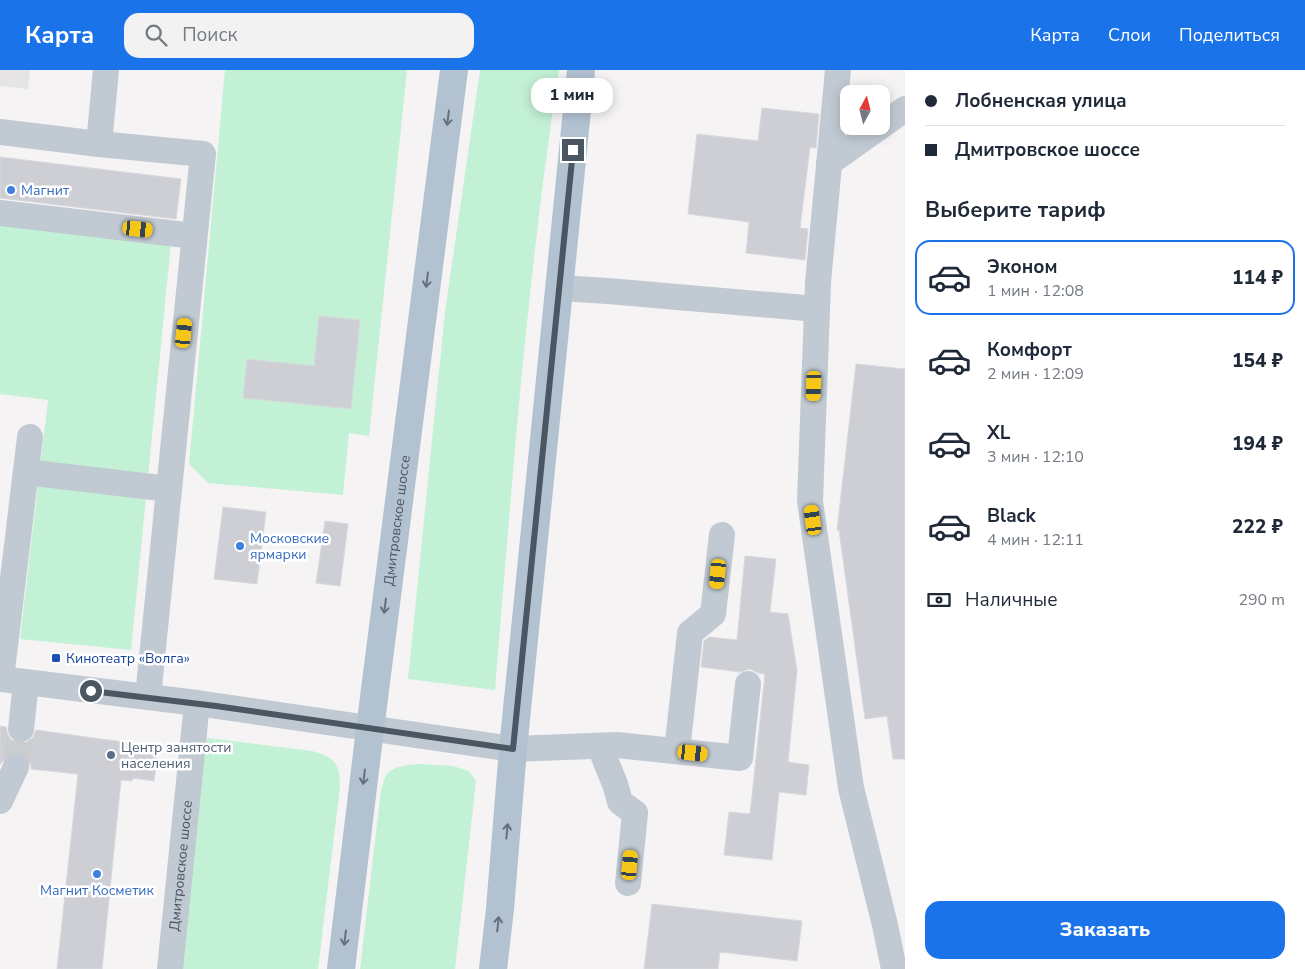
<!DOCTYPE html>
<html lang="ru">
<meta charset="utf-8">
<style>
body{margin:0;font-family:"Nunito Sans",sans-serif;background:#f2f2f3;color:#1f2937;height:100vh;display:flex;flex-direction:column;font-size:19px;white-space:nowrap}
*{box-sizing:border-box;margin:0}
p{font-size:16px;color:#747a83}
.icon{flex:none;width:28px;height:28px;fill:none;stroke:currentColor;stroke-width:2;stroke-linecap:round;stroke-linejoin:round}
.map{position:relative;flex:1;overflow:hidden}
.details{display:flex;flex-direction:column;background:#fff;width:400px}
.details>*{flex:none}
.guide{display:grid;align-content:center;height:110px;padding:0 20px;background:#fff}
.needle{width:32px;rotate:7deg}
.controls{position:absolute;left:840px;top:15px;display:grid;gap:10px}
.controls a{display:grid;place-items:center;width:50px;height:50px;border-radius:10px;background:#fff;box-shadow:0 2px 12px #0003;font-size:25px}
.end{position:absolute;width:22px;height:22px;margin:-11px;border:6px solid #4a5661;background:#fff;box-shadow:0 0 0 2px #fff}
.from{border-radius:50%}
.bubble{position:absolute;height:35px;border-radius:15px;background:#fff;box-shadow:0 2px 12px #0003;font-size:16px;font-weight:800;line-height:35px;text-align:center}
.car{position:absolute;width:15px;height:30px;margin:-15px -8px;border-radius:6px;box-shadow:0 0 4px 1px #0007;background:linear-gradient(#f5c518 24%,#345 0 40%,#f5c518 0 76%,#345 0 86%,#f5c518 0)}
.guide b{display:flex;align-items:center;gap:18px;height:48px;font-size:19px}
.guide b+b{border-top:1px solid #e0e1e3}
.guide i{width:12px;height:12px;background:#1f2937}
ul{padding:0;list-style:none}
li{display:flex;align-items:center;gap:15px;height:75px;margin:0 10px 8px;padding:0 10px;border:2px solid transparent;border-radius:15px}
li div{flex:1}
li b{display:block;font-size:19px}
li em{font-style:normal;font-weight:800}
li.selected{border-color:#1a73e8}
li>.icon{width:45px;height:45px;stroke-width:1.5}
h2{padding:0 20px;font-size:22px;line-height:60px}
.pay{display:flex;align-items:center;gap:12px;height:55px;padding:0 20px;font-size:19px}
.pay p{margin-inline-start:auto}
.cta{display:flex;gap:10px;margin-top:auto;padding:10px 20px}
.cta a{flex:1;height:58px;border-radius:15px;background:#1a73e8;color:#fff;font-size:20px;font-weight:800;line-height:58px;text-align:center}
header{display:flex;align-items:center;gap:30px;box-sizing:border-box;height:70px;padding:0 25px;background:#1a73e8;color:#fff}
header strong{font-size:24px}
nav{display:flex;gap:28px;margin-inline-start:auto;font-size:18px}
.search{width:350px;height:45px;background:#f2f2f3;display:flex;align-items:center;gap:12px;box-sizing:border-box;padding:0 18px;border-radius:15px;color:#747a83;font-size:19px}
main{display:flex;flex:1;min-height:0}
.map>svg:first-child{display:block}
.education{fill:#e6e4e5}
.green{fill:#c3f1d5}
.building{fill:#cdcfd5;stroke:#d7d9de}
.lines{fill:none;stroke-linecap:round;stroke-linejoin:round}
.minor-tunnel{stroke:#caccce;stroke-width:26;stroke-dasharray:26 13;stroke-linecap:butt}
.minor{stroke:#c1cad2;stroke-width:26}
.major{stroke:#b3c2d1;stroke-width:28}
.oneway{stroke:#64717d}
.route{stroke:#4a5661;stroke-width:6}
.shop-dot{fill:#3f7fe0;stroke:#fff;stroke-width:2}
.transit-dot{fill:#1a4fb4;stroke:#fff;stroke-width:2}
.service-dot{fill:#5c6f8a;stroke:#fff;stroke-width:2}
.labels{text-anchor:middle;stroke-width:5;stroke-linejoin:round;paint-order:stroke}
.shop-label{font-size:14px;fill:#366cbe;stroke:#fff;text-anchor:start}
.street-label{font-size:14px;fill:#4a5661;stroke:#fff}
.transit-label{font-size:14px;fill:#164399;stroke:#fff;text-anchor:start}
.service-label{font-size:14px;fill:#4e5e75;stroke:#fff;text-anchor:start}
</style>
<header>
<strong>Карта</strong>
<div class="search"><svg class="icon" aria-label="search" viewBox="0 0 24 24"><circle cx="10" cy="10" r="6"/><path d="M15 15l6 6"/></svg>Поиск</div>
<nav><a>Карта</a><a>Слои</a><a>Поделиться</a></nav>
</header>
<main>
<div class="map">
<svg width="905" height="899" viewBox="0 0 905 899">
<rect width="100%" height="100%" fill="#f5f3f3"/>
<polygon class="education" points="0,0 30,0 28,19 0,16"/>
<g class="green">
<polygon points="225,0 407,0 369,366 349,363 343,425 208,413 189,394"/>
<path d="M480 0H559C527 205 512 413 495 620L408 609 445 242Z"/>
<polygon points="0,154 171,173 131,580 20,569 48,330 0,324"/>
<path d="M208 668 312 681C335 687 340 694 340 717L318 899H180L205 670Z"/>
<path d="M419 694 453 696 469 701 476 711 455 899H360L381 720C383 715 384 708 387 704 393 696 409 695 419 694Z"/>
</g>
<g class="building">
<polygon points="762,38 819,44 816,78 810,77 800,158 808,159 805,190 746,183 749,152 688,144 697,64 758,71"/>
<polygon points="0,87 181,109 176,149 0,128"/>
<polygon points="319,246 360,250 351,339 243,328 247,289 314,296"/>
<polygon points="856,294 905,299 905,689 893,689 887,646 865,649 839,460 837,460"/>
<polygon points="223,437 266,442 257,514 214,509"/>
<polygon points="325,451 348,454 340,516 316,513"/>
<polygon points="745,486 776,489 770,542 788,544 797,600 788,692 809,695 806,725 779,722 772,790 724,785 729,742 750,744 765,604 758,603 750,599 740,602 701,597 704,571 709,567 737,570"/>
<polygon points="0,656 6,657 8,665 12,671 19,674 27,672 33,667 36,660 137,674 136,680 158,683 154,711 133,708 132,711 121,710 102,899 57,899 78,704 31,699 31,695 28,688 22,683 15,682 7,685 0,695"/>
<polygon points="652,834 802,851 797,891 720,882 718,899 644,899"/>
</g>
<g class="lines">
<polyline class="minor-tunnel" points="16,697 21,659"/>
<g class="minor">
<polyline points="838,0 818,212 810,431 851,718 885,855 894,899"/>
<polyline points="881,56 905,39"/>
<polyline points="0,62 99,74 203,84 148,627"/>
<polyline points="99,74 106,0"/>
<polyline points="829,93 881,56"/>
<polyline points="0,143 194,166"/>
<polyline points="559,218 608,221 817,239"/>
<polyline points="26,402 169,419"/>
<polyline points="0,609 197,633 513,679 617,675 740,688 748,614"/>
<polyline points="1,609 30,367"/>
<polyline points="21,659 26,613"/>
<polyline points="600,677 615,714 620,732 635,743 628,813"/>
<polyline points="677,681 690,563 713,544 722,465"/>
<polyline points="0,731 16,697"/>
<path id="s1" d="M170 899 197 633"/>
</g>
<g class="major">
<path id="s2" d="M341 899 370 659 454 0"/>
<polyline points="493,899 500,839 513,679 581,0"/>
</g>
</g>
<defs><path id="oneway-shaft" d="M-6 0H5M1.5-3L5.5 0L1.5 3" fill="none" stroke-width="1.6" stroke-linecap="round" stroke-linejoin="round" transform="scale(1.25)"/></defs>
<g class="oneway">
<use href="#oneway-shaft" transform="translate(448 48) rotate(97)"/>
<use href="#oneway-shaft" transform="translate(427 210) rotate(97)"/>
<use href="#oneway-shaft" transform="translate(385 536) rotate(97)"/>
<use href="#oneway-shaft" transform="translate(364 707) rotate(97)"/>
<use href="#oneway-shaft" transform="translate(507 761) rotate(-85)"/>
<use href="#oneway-shaft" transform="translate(498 854) rotate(-84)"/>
<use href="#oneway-shaft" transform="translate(345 868) rotate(97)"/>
</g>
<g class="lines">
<polyline class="route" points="91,621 216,636 513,679 573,80"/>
</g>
<g class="shop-dot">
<circle cx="11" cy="120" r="5"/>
<circle cx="240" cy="476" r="5"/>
<circle cx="97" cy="804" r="5"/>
</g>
<rect class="transit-dot" x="51" y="583" width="10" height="10" rx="2.5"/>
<circle class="service-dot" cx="111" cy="685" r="5"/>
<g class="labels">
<g class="shop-label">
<text x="21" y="125">Магнит</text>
<text x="250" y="473">Московские<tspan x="250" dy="16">ярмарки</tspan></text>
<text x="97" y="825" text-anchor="middle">Магнит Косметик</text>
</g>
<g class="street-label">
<text dy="5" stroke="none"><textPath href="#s2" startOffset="452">Дмитровское шоссе</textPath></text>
<text dy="5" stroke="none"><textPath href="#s1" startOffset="104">Дмитровское шоссе</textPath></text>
</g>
<g class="transit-label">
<text x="66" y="593">Кинотеатр «Волга»</text>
</g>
<g class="service-label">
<text x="121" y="682">Центр занятости<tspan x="121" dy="16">населения</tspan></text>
</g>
</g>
</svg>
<div class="controls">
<a><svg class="needle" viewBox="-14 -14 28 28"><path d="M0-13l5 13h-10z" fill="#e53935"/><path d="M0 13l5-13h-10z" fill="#747a83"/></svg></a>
</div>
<i class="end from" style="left:91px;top:621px"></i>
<i class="end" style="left:573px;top:80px"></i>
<div class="bubble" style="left:531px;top:8px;width:82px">1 мин</div>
<i class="car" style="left:138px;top:159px;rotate:96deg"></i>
<i class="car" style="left:184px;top:263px;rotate:6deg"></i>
<i class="car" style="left:814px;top:316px;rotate:182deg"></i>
<i class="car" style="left:813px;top:450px;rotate:352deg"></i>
<i class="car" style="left:718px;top:504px;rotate:186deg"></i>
<i class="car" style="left:693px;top:683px;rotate:96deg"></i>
<i class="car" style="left:630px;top:795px;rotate:5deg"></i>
</div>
<section class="details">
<div class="guide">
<b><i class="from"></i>Лобненская улица</b>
<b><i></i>Дмитровское шоссе</b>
</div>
<h2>Выберите тариф</h2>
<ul>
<li class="selected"><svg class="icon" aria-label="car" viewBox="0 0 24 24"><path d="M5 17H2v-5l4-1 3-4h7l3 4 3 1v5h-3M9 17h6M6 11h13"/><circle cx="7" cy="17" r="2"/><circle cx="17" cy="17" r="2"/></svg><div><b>Эконом</b><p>1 мин · 12:08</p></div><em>114 ₽</em></li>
<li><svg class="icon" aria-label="car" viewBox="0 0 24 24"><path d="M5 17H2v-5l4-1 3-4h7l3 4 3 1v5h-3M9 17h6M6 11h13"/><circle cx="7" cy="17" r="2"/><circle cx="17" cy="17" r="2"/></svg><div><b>Комфорт</b><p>2 мин · 12:09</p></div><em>154 ₽</em></li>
<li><svg class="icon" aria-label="car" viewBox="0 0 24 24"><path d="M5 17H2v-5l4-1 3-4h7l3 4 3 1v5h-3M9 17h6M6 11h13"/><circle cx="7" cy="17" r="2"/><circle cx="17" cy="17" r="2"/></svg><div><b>XL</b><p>3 мин · 12:10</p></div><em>194 ₽</em></li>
<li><svg class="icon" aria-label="car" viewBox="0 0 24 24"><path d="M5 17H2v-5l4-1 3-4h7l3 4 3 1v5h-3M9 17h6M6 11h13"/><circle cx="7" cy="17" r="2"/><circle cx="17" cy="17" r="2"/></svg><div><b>Black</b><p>4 мин · 12:11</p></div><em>222 ₽</em></li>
</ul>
<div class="pay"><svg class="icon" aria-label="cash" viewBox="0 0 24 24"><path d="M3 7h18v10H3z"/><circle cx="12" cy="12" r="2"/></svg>Наличные<p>290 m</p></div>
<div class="cta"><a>Заказать</a></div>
</section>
</main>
